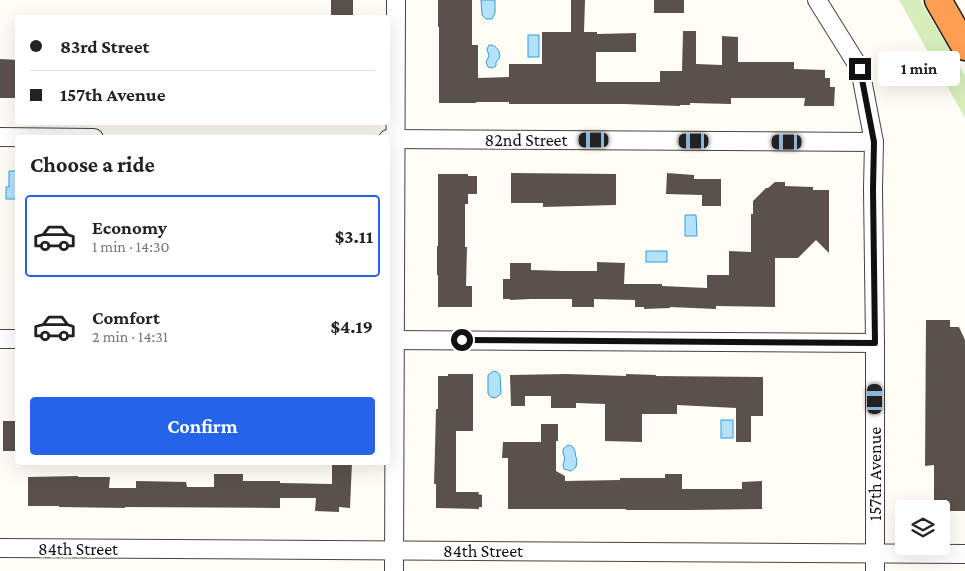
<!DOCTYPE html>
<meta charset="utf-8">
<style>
body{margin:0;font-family:"Crimson Pro",serif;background:#f6f6f6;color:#222;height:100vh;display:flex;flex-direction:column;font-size:19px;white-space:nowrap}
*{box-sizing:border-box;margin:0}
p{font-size:16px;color:#767676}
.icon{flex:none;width:28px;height:28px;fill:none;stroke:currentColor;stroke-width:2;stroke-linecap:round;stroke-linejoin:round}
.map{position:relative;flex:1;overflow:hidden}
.sheet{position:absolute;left:15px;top:135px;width:375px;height:330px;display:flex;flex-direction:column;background:#fff;border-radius:5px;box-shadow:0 5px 20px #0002}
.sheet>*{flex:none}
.guide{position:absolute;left:15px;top:15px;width:375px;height:110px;border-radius:5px;box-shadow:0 5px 20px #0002;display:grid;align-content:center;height:110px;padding:0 15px;background:#fff}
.fabs{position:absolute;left:895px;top:500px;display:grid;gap:10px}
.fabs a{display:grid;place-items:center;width:55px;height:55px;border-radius:5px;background:#fff;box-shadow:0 5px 20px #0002;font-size:25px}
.end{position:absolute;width:22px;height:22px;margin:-11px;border:6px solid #111;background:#fff;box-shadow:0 0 0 2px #fff}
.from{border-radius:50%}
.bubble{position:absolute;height:35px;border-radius:5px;background:#fff;box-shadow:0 5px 20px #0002;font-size:16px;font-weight:700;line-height:35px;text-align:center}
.car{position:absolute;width:15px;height:30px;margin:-15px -8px;border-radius:6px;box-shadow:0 0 4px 1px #0007;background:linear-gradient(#222 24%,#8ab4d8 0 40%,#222 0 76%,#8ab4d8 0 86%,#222 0)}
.guide b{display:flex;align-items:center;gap:18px;height:48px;font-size:19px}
.guide b+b{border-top:1px solid #e0e0e0}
.guide i{width:12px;height:12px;background:#222}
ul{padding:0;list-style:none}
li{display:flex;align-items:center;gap:15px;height:82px;margin:0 10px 8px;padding:0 5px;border:2px solid transparent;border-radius:5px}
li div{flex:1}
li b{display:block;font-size:19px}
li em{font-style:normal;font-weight:700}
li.current{border-color:#2563eb}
li>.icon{width:45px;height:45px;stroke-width:1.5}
h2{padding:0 15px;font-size:22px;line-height:60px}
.cta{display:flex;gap:10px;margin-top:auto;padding:10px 15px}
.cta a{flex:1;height:58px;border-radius:5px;background:#2563eb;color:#fff;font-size:20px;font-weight:700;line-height:58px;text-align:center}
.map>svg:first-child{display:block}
.green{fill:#d6eeba}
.water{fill:#b5e2fb;stroke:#369bd8}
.building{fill:#5b514c}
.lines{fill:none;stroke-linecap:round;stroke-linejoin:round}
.minor-casing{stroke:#444;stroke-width:20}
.highway-casing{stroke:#222;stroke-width:29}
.minor{stroke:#fff;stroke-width:18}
.highway{stroke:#fe9e53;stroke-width:26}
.route{stroke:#111;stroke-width:6}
.labels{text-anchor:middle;stroke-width:5;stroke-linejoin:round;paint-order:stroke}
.street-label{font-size:18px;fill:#111;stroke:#fff}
</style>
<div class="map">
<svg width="965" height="571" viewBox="0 0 965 571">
<rect width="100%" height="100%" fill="#fffdf5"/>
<polygon class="green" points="899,0 920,0 965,76 965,118"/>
<g class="water">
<polygon points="481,0 495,0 495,13 492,19 486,19 482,15"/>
<rect x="528" y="35" width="11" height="22"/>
<path d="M489 45C498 44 504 57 496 62V66L492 68 488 67 486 62 489 56 487 49Z"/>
<polygon points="9,171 17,171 17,199 6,199 6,187 9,187"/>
<polygon points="685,215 696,215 697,236 685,236"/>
<rect x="646" y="251" width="21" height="11"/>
<polygon points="494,371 497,372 500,375 501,394 495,398 491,397 488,394 488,375"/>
<rect x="721" y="420" width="12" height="18"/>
<path d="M568 445C577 446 574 454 577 460L576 467 571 471 564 469 563 465 565 458 563 453V449Z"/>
</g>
<g class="building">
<rect x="331" y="0" width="22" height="18"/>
<polygon points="438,0 472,0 472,45 478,45 478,78 509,77 509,64 542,64 542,32 571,32 571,0 585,0 584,32 597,32 597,34 636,33 636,52 596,52 596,82 660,82 660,71 682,71 683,31 696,31 696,64 722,65 722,36 738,37 738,62 794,62 794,69 825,70 825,78 830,78 830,87 835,87 834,106 804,106 805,98 731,98 731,104 690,103 690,105 680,105 680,106 624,104 509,104 509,102 476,102 476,103 439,103 439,27 438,27"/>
<rect x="654" y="0" width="30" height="13"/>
<polygon points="0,59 18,60 18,98 0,98"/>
<polygon points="511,173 616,174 616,205 543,207 543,203 511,203"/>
<polygon points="667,173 694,175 694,179 721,179 721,206 702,206 702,195 666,194"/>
<polygon points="438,174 468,174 468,176 477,176 477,194 468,194 468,204 465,204 465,247 467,247 466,286 472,286 472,307 438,307 438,275 437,275 437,246 438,246"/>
<polygon points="775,182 785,182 785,186 813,187 813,190 829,190 829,253 816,240 798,258 775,258 775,307 716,306 716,309 670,307 670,308 644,309 644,307 635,307 635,300 594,299 594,307 572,307 572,299 531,299 510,300 510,299 503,299 503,279 510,279 510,263 531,263 531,270 564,271 597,271 597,262 625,263 624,284 662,284 662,286 707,288 707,275 729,275 729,251 751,252 751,214 753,214 753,201 766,188 768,188"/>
<polygon points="926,320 950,320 950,327 959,327 965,340 965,511 941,511 941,509 934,509 934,465 925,466"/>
<polygon points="448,374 473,374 473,431 456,431 456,492 479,492 478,494 482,495 482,507 479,507 479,509 436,508 436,484 434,484 435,449 436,409 438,409 438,376 448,376"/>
<polygon points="566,374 626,376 626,374 656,375 656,376 763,377 763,416 751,416 751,442 736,442 736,408 677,405 677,414 642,414 642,442 605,441 605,404 576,403 576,408 551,408 551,396 525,396 525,406 511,406 510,375"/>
<rect x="3" y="421" width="15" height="30"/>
<polygon points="541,424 558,424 558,441 556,441 556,471 565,476 565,481 620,480 620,478 665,478 665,474 682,474 682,489 742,489 742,482 762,481 762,509 687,510 626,510 626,509 508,509 508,458 502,458 503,442 541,442"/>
<polygon points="332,462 352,462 350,508 339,507 339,512 315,511 316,498 280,498 280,508 125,507 125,508 59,507 59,506 28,506 28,477 78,476 78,477 110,477 109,488 136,488 136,481 186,482 187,487 214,487 214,474 243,474 243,481 280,481 280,483 332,484"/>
</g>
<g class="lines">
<g class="minor-casing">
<g id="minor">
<polyline points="817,0 860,69 874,142 873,189 875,343 875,571"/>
<polyline points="0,137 94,138"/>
<polyline points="388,139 874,142"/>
<polyline points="0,339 18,339"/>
<polyline points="388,340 875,343"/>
<polyline points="0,548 965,554"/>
<polyline points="394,571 396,0"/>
</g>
</g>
<g class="highway-casing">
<polyline id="highway" points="938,0 965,47"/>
</g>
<use href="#minor" class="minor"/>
<use href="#highway" class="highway"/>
</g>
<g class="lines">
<polyline class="route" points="462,340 875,343 873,189 874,142 860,69"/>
</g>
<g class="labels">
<g class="street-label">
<text x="526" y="146">82nd Street</text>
<text transform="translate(875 474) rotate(-90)" y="6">157th Avenue</text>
<text x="78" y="555">84th Street</text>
<text x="483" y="557">84th Street</text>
</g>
</g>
</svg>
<div class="fabs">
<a><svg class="icon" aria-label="layers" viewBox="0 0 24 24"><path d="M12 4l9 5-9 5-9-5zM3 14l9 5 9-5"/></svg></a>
</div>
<i class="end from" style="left:462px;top:340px"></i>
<i class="end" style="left:860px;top:69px"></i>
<div class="bubble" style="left:878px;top:51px;width:82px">1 min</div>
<i class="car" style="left:594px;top:140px;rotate:270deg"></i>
<i class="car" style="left:694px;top:141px;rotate:270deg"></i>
<i class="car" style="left:787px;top:142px;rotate:270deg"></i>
<i class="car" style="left:875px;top:399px;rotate:0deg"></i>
<div class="guide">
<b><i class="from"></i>83rd Street</b>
<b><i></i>157th Avenue</b>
</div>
<section class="sheet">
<h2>Choose a ride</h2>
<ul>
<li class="current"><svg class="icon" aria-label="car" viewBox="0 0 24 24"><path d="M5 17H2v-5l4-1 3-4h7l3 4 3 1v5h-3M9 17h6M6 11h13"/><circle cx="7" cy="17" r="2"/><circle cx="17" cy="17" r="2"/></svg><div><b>Economy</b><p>1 min · 14:30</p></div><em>$3.11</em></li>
<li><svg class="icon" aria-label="car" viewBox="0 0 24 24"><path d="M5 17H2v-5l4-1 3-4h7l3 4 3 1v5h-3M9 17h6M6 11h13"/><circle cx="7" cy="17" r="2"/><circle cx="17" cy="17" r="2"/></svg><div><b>Comfort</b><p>2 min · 14:31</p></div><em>$4.19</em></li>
</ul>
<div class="cta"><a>Confirm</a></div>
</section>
</div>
